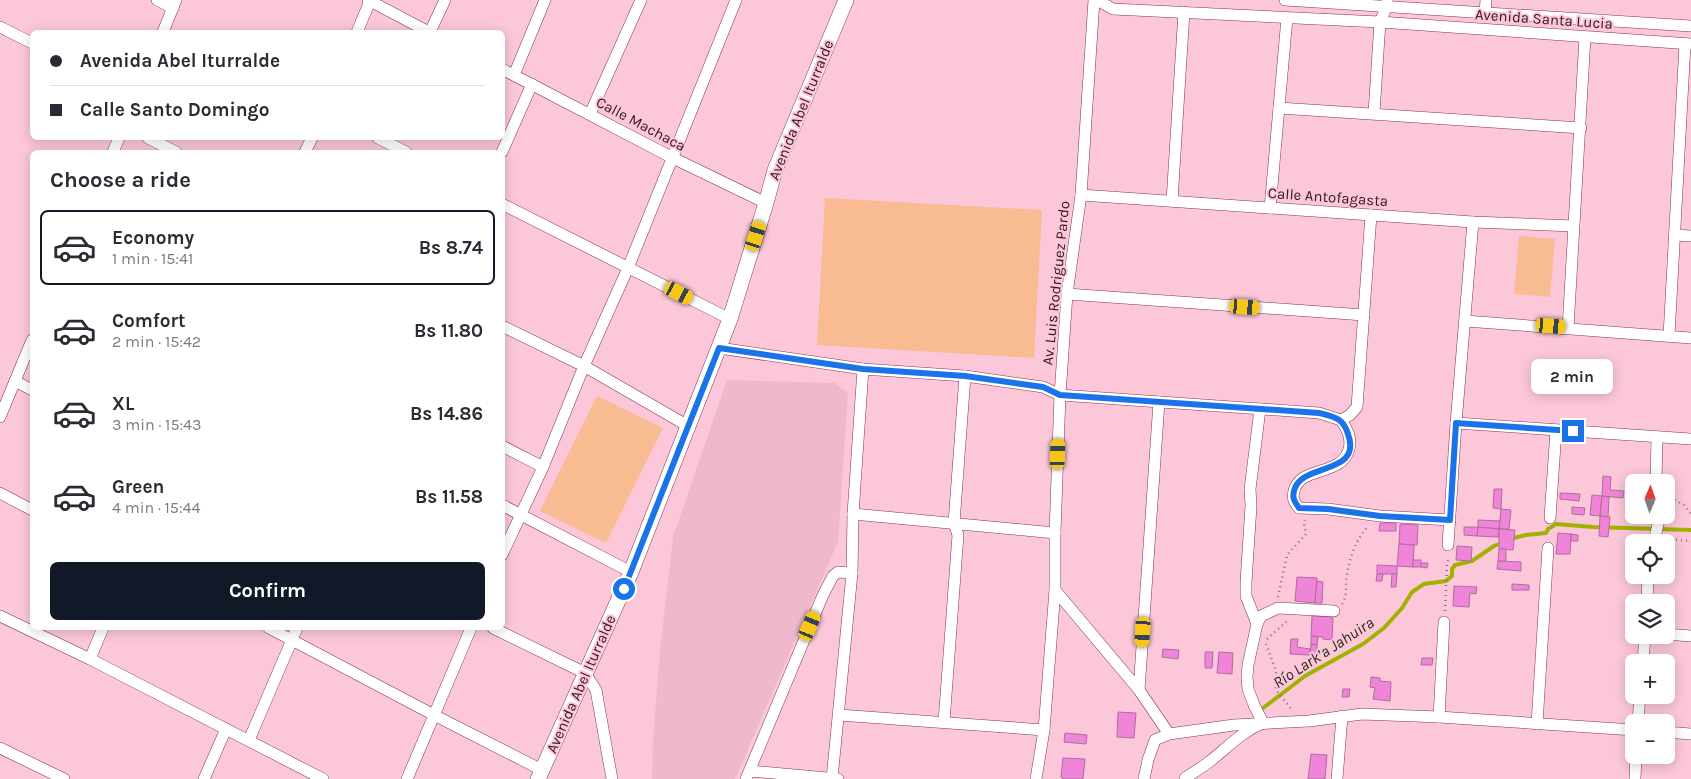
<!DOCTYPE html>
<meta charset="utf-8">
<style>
body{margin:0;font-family:Karla,sans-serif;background:#f2f2f3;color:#2b2b33;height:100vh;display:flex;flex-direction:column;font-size:19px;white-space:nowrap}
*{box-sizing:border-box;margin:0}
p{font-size:16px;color:#7c7c81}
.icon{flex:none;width:28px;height:28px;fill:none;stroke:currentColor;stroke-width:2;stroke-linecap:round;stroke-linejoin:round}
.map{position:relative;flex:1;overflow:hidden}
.drawer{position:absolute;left:30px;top:150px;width:475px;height:480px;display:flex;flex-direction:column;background:#fff;border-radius:8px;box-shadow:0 2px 12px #0003}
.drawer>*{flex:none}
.banner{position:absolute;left:30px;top:30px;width:475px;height:110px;border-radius:8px;box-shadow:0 2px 12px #0003;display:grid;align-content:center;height:110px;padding:0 20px;background:#fff}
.needle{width:32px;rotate:2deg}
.tools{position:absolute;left:1625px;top:474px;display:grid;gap:10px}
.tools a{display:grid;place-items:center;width:50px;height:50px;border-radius:8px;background:#fff;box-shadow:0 2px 12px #0003;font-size:25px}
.end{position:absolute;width:22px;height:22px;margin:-11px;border:6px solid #1a73e8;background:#fff;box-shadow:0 0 0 2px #fff}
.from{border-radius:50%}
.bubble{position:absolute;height:35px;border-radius:8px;background:#fff;box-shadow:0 2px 12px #0003;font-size:16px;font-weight:700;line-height:35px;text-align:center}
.car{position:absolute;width:15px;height:30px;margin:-15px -8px;border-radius:6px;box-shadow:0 0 4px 1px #0007;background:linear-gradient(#f5c518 24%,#345 0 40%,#f5c518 0 76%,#345 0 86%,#f5c518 0)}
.banner b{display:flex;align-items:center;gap:18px;height:48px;font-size:19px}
.banner b+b{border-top:1px solid #e1e1e2}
.banner i{width:12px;height:12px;background:#2b2b33}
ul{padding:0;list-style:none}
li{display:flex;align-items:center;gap:15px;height:75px;margin:0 10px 8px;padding:0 10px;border:2px solid transparent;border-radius:8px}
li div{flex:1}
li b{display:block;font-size:19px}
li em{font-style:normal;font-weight:700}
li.active{border-color:#111827}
li>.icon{width:45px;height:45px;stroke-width:1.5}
h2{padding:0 20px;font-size:22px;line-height:60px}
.primary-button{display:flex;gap:10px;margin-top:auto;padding:10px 20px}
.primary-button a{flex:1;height:58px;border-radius:8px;background:#111827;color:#fff;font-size:20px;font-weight:700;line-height:58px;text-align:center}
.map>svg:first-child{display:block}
.built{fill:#f0b8cc}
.grass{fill:#f9bb91}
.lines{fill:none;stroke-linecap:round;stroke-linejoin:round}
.stream{stroke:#a2b200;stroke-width:4}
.building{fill:#f084d8;stroke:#ae6d9f}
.minor-casing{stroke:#7f3655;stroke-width:12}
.tertiary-casing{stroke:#7f3655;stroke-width:16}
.path{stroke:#956b7a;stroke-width:2.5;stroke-dasharray:1 4;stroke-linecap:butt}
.minor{stroke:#fff;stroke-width:11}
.tertiary{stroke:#fff;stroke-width:15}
.route{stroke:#1a73e8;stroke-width:6}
.labels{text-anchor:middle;stroke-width:4;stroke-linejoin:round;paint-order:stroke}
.street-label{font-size:15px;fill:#351522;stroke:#fcc7d9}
.water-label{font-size:16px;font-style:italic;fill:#2a2d16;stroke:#fcc7d9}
</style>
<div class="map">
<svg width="1691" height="779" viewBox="0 0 1691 779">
<rect width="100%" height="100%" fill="#fcc7d9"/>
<polygon class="built" points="727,380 835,383 848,394 838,542 735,779 652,779 653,743 660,651 673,537"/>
<g class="grass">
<polygon points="825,198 1042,210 1034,358 817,345"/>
<polygon points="1519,236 1555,239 1550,297 1514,294"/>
<polygon points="597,396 663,428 606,543 540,511"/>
</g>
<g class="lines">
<g class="stream">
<polyline points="1510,539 1526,535 1546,533 1548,529 1556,524 1593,527 1691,530"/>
<polyline points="1263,708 1305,676 1363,644 1384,628 1402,608 1412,592 1424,584 1446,581 1452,576 1452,569 1455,565 1472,561 1494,546 1502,543"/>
</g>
</g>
<g class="building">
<polygon points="1603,476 1611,477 1610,490 1624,491 1623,498 1602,496"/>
<polygon points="1494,489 1502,489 1501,509 1493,508"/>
<polygon points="1560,493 1580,494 1579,501 1560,499"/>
<polygon points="1592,495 1602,496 1600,516 1590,515"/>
<polygon points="1602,496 1609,497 1608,517 1600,516"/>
<polygon points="1572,507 1585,508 1584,515 1572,514"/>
<polygon points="1501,509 1511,510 1509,529 1499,529"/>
<polygon points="1600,516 1610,517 1608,537 1599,536"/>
<polygon points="1478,520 1500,521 1499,529 1478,527"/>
<polygon points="1380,523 1396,523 1396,531 1379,531"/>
<polygon points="1400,524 1418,525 1417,545 1399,544"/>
<polygon points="1464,527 1478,527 1477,536 1464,535"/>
<polygon points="1478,527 1499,529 1499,537 1477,536"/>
<polygon points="1499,529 1515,530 1513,550 1499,549"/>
<polygon points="1558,533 1571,534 1570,554 1556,554"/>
<polygon points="1571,534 1578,535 1578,541 1571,541"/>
<polygon points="1399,544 1414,545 1413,567 1397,566"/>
<polygon points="1457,546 1472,547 1471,561 1456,560"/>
<polygon points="1499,549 1506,549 1506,562 1498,561"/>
<rect x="1413" y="560" width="8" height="7"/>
<polygon points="1498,561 1521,562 1521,571 1497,569"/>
<polygon points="1421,563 1428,563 1427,568 1421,567"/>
<polygon points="1377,565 1397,566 1397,574 1377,574"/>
<polygon points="1377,574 1383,574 1382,581 1376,581"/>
<polygon points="1392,574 1397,574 1396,587 1391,587"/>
<polygon points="1297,577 1317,578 1315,603 1295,601"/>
<polygon points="1317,581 1323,582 1322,603 1315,603"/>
<polygon points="1512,584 1529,585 1529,590 1512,590"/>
<polygon points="1454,586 1477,587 1476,594 1470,593 1469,607 1453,606"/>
<polygon points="1312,616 1333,617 1332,640 1323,639 1323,637 1311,636"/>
<polygon points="1311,636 1318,637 1317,645 1311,644"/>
<polygon points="1291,639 1298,639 1297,647 1310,649 1310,655 1290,654"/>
<polygon points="1311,644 1317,645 1317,656 1310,655"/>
<polygon points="1163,649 1179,650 1178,659 1162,657"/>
<polygon points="1205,652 1213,652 1212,668 1205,668"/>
<polygon points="1219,652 1233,653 1232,674 1217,673"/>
<polygon points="1422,658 1433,658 1432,665 1421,665"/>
<polygon points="1371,677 1380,678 1380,681 1391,682 1390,701 1373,699 1375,688 1370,687"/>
<polygon points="1343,689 1350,689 1349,697 1342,697"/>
<polygon points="1118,712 1136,713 1134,738 1117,737"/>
<polygon points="1065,733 1087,735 1086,744 1064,742"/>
<polygon points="1311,754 1327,755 1325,779 1308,779"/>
<polygon points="1063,758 1085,759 1083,779 1063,779 1061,777"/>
</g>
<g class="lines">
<g class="minor-casing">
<g id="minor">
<polyline points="157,0 173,8"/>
<polyline points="368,0 429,32"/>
<polyline points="1097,0 1113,9 1380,22 1691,44"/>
<polyline points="1285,0 1691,26"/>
<polyline points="1485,14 1486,0"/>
<polyline points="0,27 32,43"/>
<polyline points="163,32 176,0"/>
<polyline points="357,32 370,1"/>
<polyline points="430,32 445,0"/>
<polyline points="502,69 673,158 766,203"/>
<polyline points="514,75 545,0"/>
<polyline points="1279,108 1581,128"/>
<polyline points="1374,113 1380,22 1387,6 1387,0"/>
<polyline points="590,114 641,0"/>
<polyline points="148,138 176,152"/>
<polyline points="378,138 406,152"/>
<polyline points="113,152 119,138"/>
<polyline points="305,152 312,138"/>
<polyline points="502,152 532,84"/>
<polyline points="1081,195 1473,222 1573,226"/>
<polyline points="1172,201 1184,12"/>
<polyline points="502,204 730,319"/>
<polyline points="1270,208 1287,18"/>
<path d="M1371 215 1357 407 1350 415 1341 420C1347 429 1352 438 1349 449 1342 477 1300 465 1294 491 1292 499 1294 502 1299 508L1328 509 1380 516 1450 520"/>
<polyline points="1675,235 1691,236"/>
<polyline points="1067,294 1364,315"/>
<polyline points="1465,321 1691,338"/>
<polyline points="502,326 584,366 688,426"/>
<polyline points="1568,328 1585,37"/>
<polyline points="1669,336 1685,44"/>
<polyline points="719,348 863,369 965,376 1043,387 1060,395 1319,413 1341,420"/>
<polyline points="15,381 32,390"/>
<polyline points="0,417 32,340"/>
<polyline points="1456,423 1691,439"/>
<polyline points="502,446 543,467"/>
<polyline points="1656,482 1657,437"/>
<polyline points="0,493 32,510"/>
<polyline points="502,505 631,572"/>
<polyline points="853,514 1055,533"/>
<polyline points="1550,518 1556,430"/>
<polyline points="1654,542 1660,515"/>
<polyline points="1448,545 1456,423 1473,222"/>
<polyline points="502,555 543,467 584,366 628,268 736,0"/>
<polyline points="1055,590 1139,690 1169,734 1234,725 1309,721 1362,714 1439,717 1634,730"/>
<polyline points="1647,602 1648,575"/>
<polyline points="0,616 90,659 323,779"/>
<polyline points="1257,624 1261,616 1278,608 1334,611"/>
<polyline points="269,628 434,715 542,770"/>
<polyline points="493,628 585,673 596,690 612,779"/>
<polyline points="1666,634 1691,636"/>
<polyline points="90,659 103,628"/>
<polyline points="1643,662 1645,635"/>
<polyline points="1139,690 1159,402"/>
<polyline points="839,715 1044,730"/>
<polyline points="1439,717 1444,622"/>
<polyline points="944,722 958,535 954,523 965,376"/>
<polyline points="1638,722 1640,695"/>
<polyline points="1537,724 1548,548"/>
<polyline points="1666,732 1691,734"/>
<polyline points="249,740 297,628"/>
<polyline points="0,748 64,779"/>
<polyline points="750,771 838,779"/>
<path d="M1185 778C1193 773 1201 768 1209 762 1227 748 1241 732 1263 723L1254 705 1248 689 1247 677 1248 665 1257 624 1246 596V582L1251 506 1250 489 1260 409"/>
<polyline points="204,779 226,729"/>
<polyline points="407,779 471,628"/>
<polyline points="746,779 823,595 833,576 838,572 852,573"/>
<polyline points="832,779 852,573 853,514 863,369"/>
<polyline points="1036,779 1044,730 1055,590 1055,533 1060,395 1067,294 1081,195 1094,0"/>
<polyline points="1144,779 1148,760 1155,740 1169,734"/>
<polyline points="1337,779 1342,716"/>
<polyline points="1635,779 1636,755"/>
</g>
</g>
<g class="tertiary-casing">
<polyline id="tertiary" points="538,779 631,572 730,319 766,203 775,170 846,0"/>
</g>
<g class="path">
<polyline points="1666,495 1684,505 1691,514"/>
<polyline points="1666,539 1691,541"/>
<polyline points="1278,597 1287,555 1306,534 1304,524 1305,520"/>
<path d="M1342 604C1347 596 1346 589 1346 581 1349 559 1354 543 1368 526"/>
<polyline points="1445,611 1447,563 1450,557"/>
<polyline points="1267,639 1287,621"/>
<polyline points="1266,644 1276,671 1276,690 1293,711"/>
</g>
<use href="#minor" class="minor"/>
<use href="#tertiary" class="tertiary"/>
</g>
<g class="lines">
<path class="route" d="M624 589 719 348 863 369 965 376 1043 387 1060 395 1319 413C1335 417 1343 418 1348 434 1363 476 1300 462 1294 491 1292 499 1295 502 1299 508L1328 509 1380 516 1450 520 1456 423 1573 431"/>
</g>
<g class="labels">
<g class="street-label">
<text transform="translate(1544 19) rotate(4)" y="5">Avenida Santa Lucia</text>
<text transform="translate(801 110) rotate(-68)" y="5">Avenida Abel Iturralde</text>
<text transform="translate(641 124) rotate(28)" y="5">Calle Machaca</text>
<text transform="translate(1328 197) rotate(4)" y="5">Calle Antofagasta</text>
<text transform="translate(1056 283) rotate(-84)" y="5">Av. Luis Rodriguez Pardo</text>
<text transform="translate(581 684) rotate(-66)" y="5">Avenida Abel Iturralde</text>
</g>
<g class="water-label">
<text transform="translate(1323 652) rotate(-33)" y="6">Río Lark’a Jahuira</text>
</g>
</g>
</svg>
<div class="tools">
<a><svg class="needle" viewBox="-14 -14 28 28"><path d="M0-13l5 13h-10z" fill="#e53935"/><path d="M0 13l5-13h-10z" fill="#7c7c81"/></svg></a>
<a><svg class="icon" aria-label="locate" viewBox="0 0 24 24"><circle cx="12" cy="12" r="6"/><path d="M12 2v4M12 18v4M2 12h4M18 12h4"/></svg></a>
<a><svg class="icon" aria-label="layers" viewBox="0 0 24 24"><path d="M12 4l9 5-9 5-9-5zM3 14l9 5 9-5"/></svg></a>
<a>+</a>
<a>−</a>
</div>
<i class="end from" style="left:624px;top:589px"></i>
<i class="end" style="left:1573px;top:431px"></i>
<div class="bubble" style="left:1531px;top:359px;width:82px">2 min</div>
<i class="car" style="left:756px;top:236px;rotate:18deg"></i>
<i class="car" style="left:679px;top:293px;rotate:117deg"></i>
<i class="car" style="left:1245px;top:307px;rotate:94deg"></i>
<i class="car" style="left:1551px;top:326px;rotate:94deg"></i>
<i class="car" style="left:1058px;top:454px;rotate:2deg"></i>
<i class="car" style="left:810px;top:626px;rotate:23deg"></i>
<i class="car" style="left:1143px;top:632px;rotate:184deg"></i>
<div class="banner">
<b><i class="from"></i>Avenida Abel Iturralde</b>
<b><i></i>Calle Santo Domingo</b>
</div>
<section class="drawer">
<h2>Choose a ride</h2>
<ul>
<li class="active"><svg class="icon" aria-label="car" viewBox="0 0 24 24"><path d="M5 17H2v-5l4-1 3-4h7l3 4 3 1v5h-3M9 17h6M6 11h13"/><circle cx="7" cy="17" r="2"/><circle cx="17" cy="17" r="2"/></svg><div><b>Economy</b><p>1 min · 15:41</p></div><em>Bs 8.74</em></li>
<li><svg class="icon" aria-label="car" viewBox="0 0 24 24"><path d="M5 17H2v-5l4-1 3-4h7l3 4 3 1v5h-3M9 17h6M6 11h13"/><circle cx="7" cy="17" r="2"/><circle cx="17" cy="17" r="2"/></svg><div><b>Comfort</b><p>2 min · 15:42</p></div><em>Bs 11.80</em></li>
<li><svg class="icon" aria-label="car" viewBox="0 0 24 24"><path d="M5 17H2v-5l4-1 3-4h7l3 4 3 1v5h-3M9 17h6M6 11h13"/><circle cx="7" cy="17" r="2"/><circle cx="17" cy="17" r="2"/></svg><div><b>XL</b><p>3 min · 15:43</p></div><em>Bs 14.86</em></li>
<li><svg class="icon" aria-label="car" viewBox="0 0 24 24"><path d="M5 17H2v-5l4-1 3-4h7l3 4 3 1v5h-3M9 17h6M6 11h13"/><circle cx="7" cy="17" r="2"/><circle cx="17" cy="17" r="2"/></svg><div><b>Green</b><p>4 min · 15:44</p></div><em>Bs 11.58</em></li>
</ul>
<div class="primary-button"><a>Confirm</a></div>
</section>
</div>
